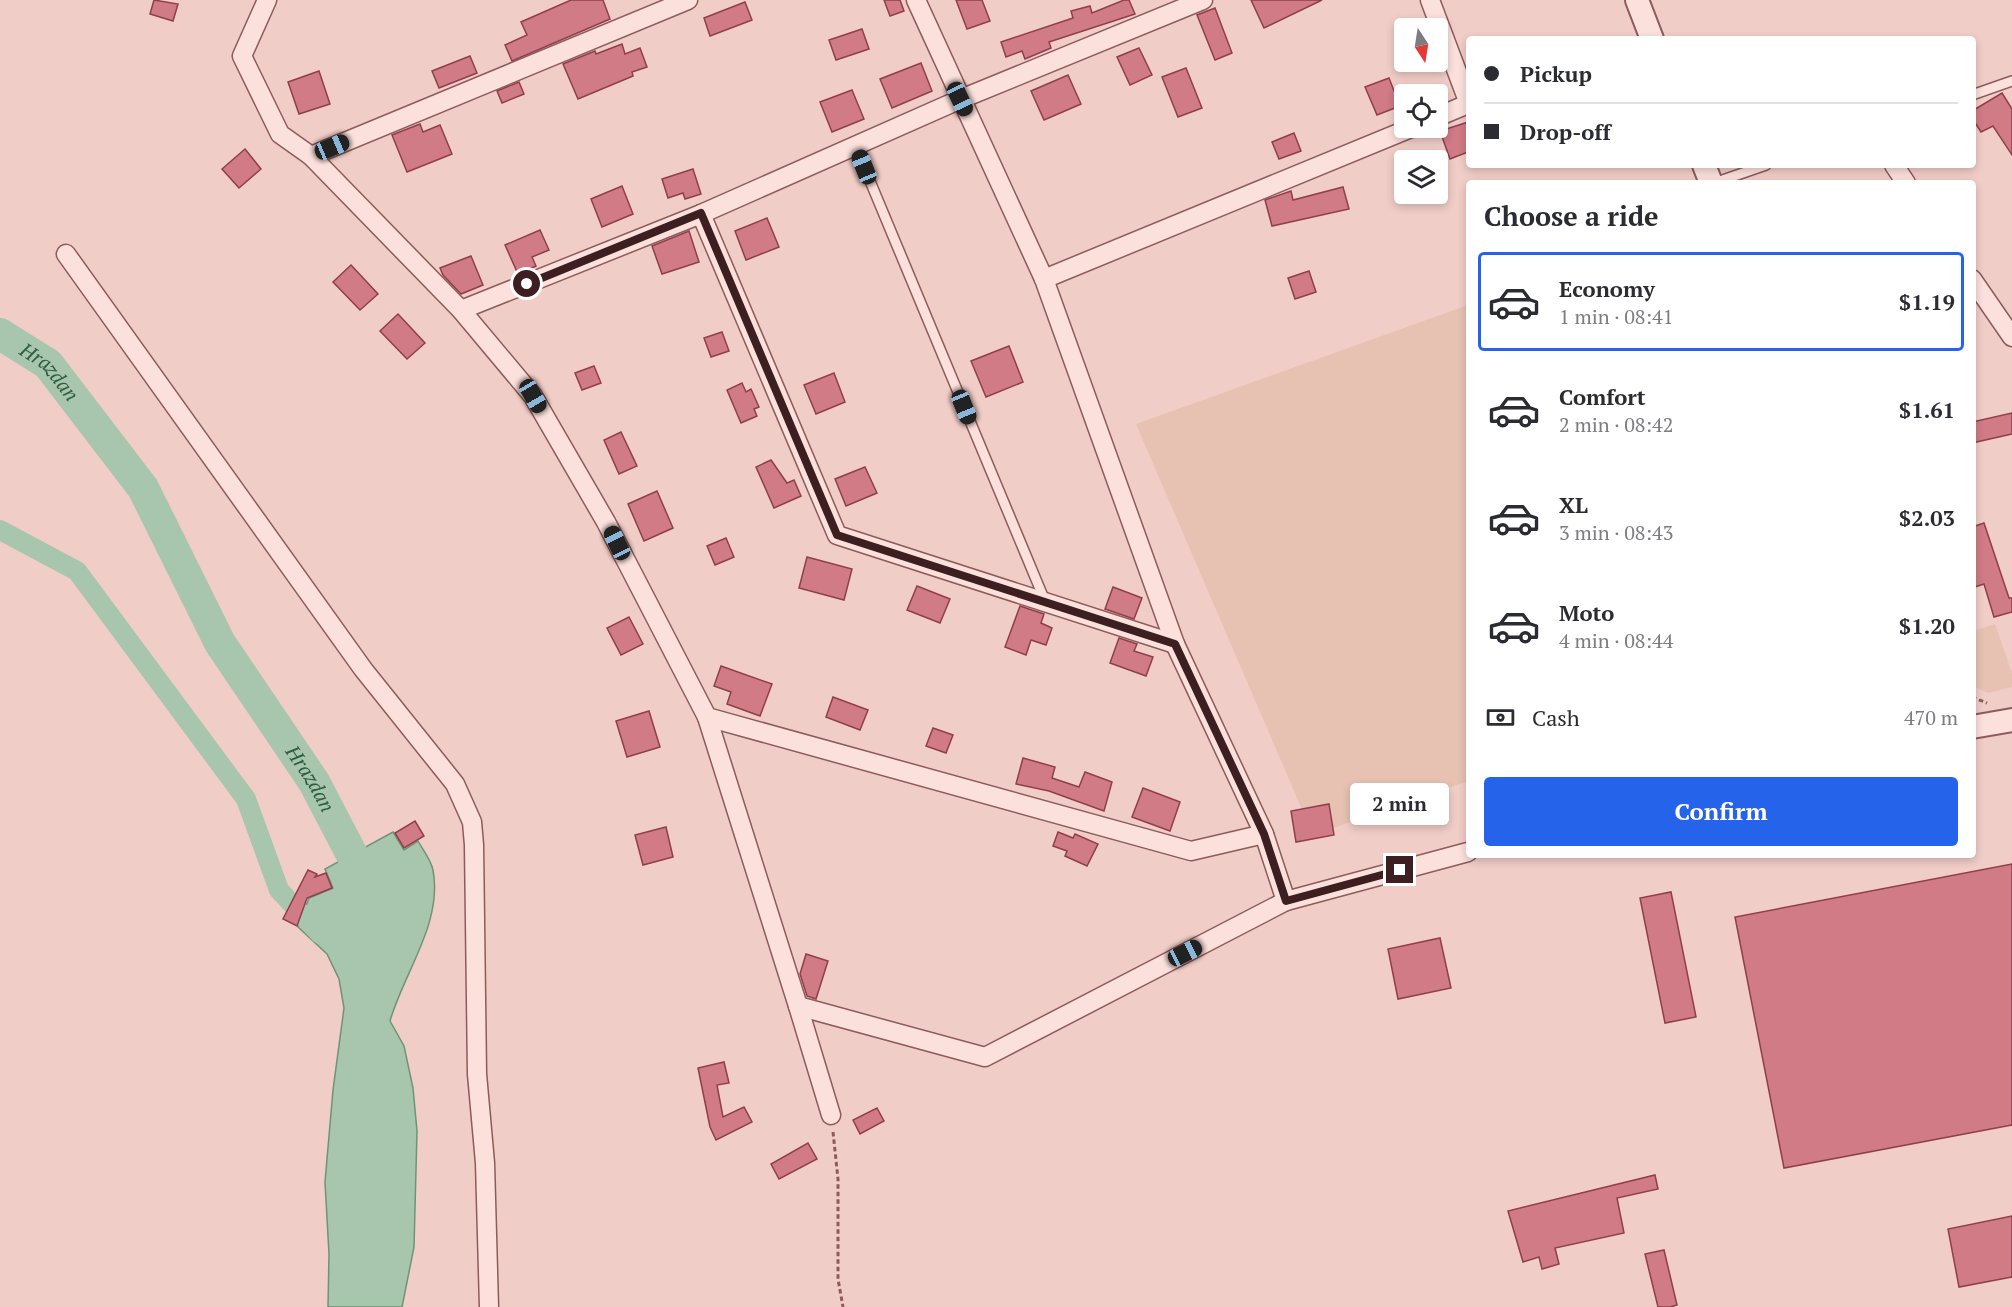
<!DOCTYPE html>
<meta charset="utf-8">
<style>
body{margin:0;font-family:"PT Serif",serif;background:#f2f2f3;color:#2b2b33;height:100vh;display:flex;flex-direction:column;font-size:22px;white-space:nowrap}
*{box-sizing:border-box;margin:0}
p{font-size:20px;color:#7c7c81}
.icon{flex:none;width:33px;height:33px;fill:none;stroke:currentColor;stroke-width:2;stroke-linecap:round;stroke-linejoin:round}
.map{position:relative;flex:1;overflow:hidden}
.details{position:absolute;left:1466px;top:180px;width:510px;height:678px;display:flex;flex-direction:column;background:#fff;border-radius:6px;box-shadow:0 3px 9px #0003}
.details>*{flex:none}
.hud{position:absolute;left:1466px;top:36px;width:510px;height:132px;border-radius:6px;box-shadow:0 3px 9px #0003;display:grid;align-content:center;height:132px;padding:0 18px;background:#fff}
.needle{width:39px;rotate:168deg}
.tools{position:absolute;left:1394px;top:18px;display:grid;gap:12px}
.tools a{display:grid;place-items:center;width:54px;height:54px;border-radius:6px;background:#fff;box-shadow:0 3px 9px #0003;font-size:30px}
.end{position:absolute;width:27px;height:27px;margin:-14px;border:8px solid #3d1f21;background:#fff;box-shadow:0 0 0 3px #fff}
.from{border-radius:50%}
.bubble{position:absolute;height:42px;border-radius:6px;background:#fff;box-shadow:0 3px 9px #0003;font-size:20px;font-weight:600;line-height:42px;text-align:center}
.car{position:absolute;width:18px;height:36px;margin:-18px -9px;border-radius:8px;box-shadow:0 0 4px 2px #0007;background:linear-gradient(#222 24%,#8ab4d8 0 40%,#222 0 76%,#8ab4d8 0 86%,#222 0)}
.hud b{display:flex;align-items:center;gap:21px;height:57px;font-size:22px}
.hud b+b{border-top:2px solid #e1e1e2}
.hud i{width:15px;height:15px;background:#2b2b33}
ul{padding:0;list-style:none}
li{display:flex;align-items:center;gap:18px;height:99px;margin:0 12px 9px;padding:0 6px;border:3px solid transparent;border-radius:6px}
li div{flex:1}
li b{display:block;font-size:22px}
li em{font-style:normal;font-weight:600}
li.current{border-color:#2563eb}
li>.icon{width:54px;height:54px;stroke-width:1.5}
h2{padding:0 18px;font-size:27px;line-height:72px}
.pay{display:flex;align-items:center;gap:15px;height:66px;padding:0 18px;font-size:22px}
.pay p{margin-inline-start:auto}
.primary-button{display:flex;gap:12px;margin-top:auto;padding:12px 18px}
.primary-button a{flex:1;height:69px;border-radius:6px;background:#2563eb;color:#fff;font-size:24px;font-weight:600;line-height:69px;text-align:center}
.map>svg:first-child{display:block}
.farmland{fill:#e7c2b3}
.water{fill:#a8c5ad;stroke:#6e9476;stroke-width:1.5}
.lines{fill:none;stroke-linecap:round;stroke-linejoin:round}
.canal{stroke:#a8c5ad;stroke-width:20}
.river{stroke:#a8c5ad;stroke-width:32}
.building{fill:#d17b86;stroke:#8f3f4b;stroke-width:1.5}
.service-casing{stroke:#8e5b5b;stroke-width:12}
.minor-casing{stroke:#8e5b5b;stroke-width:21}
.tertiary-casing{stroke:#8e5b5b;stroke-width:26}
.path{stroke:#8e5b5b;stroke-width:3;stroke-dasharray:4.5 3;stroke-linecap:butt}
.service{stroke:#fbe0db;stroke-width:9}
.minor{stroke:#fbe0db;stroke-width:18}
.tertiary{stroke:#fbe0db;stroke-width:22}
.route{stroke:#3d1f21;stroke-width:8}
.labels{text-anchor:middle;stroke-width:6;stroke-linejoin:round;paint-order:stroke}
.water-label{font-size:20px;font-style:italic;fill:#2e5e40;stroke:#f8dcd7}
</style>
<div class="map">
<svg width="2012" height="1307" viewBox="0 0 2012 1307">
<rect width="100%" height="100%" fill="#f1cdc7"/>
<g class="farmland">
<polygon points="1468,305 1468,781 1313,835 1136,424"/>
<polygon points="1995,624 2012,673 2012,687 1988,693 1973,686 1973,631"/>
</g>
<path class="water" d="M393 832 404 850 418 841C423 850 431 860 433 870 443 923 404 972 390 1021L404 1046 413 1088 417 1131 414 1247 402 1307H328L329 1254 325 1182 333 1090 344 1008 339 979 327 954 298 927 309 898 333 888 325 869Z"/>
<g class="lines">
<polyline class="canal" points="0,530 77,571 246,799 279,890 320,934"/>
<path class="river" id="s1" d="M0 334 48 364 143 488 220 643 314 782 373 895"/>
</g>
<g class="building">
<polygon points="154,0 178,4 173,21 150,14"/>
<polygon points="571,0 603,0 610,19 512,61 505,45 527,35 521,22"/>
<polygon points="884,0 900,0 904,11 890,16"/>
<polygon points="956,0 982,0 990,21 967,29"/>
<polygon points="1124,0 1129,0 1135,14 1049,42 1051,48 1025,59 1022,51 1006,57 1001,42 1073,18 1071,11 1090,6 1092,13"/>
<polygon points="1251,0 1322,0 1264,28"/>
<polygon points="745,2 752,20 710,36 704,18"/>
<polygon points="1215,8 1232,53 1215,60 1197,15"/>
<polygon points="862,29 869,49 836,60 829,40"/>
<polygon points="622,44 625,54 640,48 647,67 632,72 633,76 578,99 563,64 595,51 596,54"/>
<polygon points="1139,48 1152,75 1130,85 1117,57"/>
<polygon points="470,56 477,73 439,88 432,71"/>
<polygon points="921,63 932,91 892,108 880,79"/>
<polygon points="1186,68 1202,108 1178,117 1162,77"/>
<polygon points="319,71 330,104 299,114 288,82"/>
<polygon points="1068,75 1081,104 1044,120 1031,91"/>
<polygon points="1389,78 1400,106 1377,115 1365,87"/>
<polygon points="519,82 524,94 502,103 497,91"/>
<polygon points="852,90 864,119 832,132 820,102"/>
<polygon points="2002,93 2012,109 2012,155 1993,126 1981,132 1972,118 1972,111"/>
<polygon points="1468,122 1468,152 1450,159 1440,131"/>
<polygon points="420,124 423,132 440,125 452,154 407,172 392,135"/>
<polygon points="1294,133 1301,151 1279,159 1272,142"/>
<polygon points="245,149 261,169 239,188 222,169"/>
<polygon points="693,169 701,194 685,199 683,193 668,198 662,179"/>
<polygon points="622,186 633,214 602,227 591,199"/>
<polygon points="1343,187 1349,209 1272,226 1265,200 1291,191 1293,200"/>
<polygon points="767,218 779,247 746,260 735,231"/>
<polygon points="540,230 549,250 532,257 536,266 518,274 505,245"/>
<polygon points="689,231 699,262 662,274 652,246"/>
<polygon points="471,256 483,285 461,294 443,275 440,268"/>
<polygon points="351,265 378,294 360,310 333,282"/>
<polygon points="1309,271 1316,292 1295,299 1288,278"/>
<polygon points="398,314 425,343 407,359 380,331"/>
<polygon points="722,332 729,351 711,357 704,338"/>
<polygon points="1009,346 1023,382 986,397 971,361"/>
<polygon points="594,366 601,383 582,390 575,373"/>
<polygon points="834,373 845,402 816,414 804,385"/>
<polygon points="742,383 746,392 751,389 759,407 754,409 757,416 741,423 727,390"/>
<polygon points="2012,413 2012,434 1972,443 1972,422"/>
<polygon points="621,432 637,466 619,474 604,440"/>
<polygon points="771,460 787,483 794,480 801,496 774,508 756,467"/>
<polygon points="865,467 877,493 846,506 835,479"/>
<polygon points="657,491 673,528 644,541 628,504"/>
<polygon points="1984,523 2009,598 2012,598 2012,612 1994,617 1984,584 1972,588 1972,527"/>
<polygon points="726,538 734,557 715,565 707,546"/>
<polygon points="807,557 852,569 844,600 799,588"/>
<polygon points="917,586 950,599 940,623 907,610"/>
<polygon points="1113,587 1142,598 1134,619 1105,609"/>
<polygon points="1020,606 1044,614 1041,623 1052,628 1046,645 1031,640 1026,655 1005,647"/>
<polygon points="629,617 643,644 621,655 607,628"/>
<polygon points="1119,638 1137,644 1134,651 1153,657 1146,676 1110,663"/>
<polygon points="721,666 772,684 760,716 727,704 731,692 714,686"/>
<polygon points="833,697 868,710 860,730 826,717"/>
<polygon points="649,711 660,747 627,757 616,721"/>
<polygon points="933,728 953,735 946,753 926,746"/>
<polygon points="1023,758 1055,767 1052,778 1079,787 1085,772 1112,782 1104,811 1049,791 1016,784"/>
<polygon points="1143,788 1180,802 1170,831 1132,817"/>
<polygon points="1329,804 1334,835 1296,842 1291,811"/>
<polygon points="415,821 424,836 404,848 395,833"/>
<polygon points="666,827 673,857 643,865 635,835"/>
<polygon points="1058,832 1073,838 1075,834 1098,844 1087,866 1065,856 1067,851 1053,846"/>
<polygon points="2012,864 2012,1125 1784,1168 1735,917"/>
<polygon points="308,870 317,874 315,877 326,873 332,888 307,898 297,926 283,919"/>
<polygon points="1671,892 1696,1017 1665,1023 1640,898"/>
<polygon points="1440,938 1451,988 1398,999 1388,949"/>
<polygon points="806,954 828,961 816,999 807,996 800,974"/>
<polygon points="724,1062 729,1083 717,1085 723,1117 744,1107 752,1122 716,1140 710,1127 698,1068"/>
<polygon points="877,1108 884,1121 860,1134 853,1120"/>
<polygon points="808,1143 817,1159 779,1179 771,1164"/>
<polygon points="1655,1175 1658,1189 1617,1198 1624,1233 1555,1248 1559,1264 1542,1269 1539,1257 1523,1262 1508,1211"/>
<polygon points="2012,1216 2012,1277 1959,1287 1948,1229"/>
<polygon points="1664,1250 1677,1305 1670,1307 1658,1307 1645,1254"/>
</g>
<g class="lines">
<g class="service-casing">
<g id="service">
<polyline points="1972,95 2012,81"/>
<polyline points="855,145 1045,601"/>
<polyline points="1714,183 1766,165"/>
</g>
</g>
<g class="minor-casing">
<g id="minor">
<polyline points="267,0 242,56 280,134 311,156"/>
<polyline points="688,0 311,156 461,310 533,396 606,522 707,717 1191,851 1264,834"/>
<polyline points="916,0 1044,279 1175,644 1264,834 1286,901 1468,852"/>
<polyline points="1430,0 1468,101"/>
<polyline points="1437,117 1468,104"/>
<polyline points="1894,165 1906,183"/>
<polyline points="701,214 837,535 1175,644"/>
<polyline points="66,254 363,669 455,784 472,822 474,845 477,1074 485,1163 489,1307"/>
<polyline points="1044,279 1411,128"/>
<polyline points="1972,279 2012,337"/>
<polyline points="461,310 701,214 961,99 1203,0"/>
<polyline points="707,717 798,1006 985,1057 1286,901"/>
<polyline points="798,1006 831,1115"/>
</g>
</g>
<g class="tertiary-casing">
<g id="tertiary">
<polyline points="1637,0 1652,39"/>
<polyline points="1704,165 1711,183"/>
<polyline points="1972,727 2012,720"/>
</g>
</g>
<g class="path">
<polyline points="1972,697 1987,703"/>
<polyline points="833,1132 838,1179 838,1279 843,1307"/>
</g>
<use href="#service" class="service"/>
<use href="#minor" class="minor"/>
<use href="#tertiary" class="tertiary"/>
</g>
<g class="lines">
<polyline class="route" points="527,284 701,213 837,535 1175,644 1264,834 1286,901 1400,870"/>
</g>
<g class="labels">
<g class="water-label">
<text dy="7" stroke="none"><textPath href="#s1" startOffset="63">Hrazdan</textPath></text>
<text dy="7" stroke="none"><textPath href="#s1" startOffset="549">Hrazdan</textPath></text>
</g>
</g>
</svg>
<div class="tools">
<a><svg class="needle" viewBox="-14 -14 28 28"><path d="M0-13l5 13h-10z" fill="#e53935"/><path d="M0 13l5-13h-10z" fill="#7c7c81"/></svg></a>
<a><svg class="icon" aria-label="locate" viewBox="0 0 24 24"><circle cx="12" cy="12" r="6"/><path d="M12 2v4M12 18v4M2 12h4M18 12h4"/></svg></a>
<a><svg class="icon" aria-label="layers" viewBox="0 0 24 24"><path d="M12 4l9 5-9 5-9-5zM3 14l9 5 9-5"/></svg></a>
</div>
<i class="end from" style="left:527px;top:284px"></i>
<i class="end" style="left:1400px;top:870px"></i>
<div class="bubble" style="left:1350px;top:783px;width:99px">2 min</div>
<i class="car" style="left:960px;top:99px;rotate:155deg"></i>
<i class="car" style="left:332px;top:147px;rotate:67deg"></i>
<i class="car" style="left:864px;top:167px;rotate:338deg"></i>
<i class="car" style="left:533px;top:396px;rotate:150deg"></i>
<i class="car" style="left:964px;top:407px;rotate:158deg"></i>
<i class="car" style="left:617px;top:543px;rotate:334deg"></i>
<i class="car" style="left:1185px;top:953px;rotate:63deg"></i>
<div class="hud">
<b><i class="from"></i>Pickup</b>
<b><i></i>Drop-off</b>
</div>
<section class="details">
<h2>Choose a ride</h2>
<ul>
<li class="current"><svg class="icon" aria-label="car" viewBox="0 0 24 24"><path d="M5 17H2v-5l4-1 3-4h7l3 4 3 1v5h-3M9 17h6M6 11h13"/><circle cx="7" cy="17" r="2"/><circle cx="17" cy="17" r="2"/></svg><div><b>Economy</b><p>1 min · 08:41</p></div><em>$1.19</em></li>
<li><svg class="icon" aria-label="car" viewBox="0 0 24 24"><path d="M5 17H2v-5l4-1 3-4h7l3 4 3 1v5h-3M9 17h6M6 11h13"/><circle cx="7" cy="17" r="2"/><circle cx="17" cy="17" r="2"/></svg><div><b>Comfort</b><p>2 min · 08:42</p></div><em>$1.61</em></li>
<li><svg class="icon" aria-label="car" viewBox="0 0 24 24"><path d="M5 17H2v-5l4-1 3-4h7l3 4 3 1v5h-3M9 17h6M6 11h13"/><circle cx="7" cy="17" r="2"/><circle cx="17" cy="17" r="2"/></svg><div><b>XL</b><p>3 min · 08:43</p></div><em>$2.03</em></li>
<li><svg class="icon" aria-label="car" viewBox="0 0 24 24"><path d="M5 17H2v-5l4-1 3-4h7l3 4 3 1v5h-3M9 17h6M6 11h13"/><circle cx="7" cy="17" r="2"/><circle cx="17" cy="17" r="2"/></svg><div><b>Moto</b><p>4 min · 08:44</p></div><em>$1.20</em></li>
</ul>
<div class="pay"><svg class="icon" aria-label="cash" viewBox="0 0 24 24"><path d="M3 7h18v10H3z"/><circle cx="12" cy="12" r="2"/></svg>Cash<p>470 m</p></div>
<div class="primary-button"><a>Confirm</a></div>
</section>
</div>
